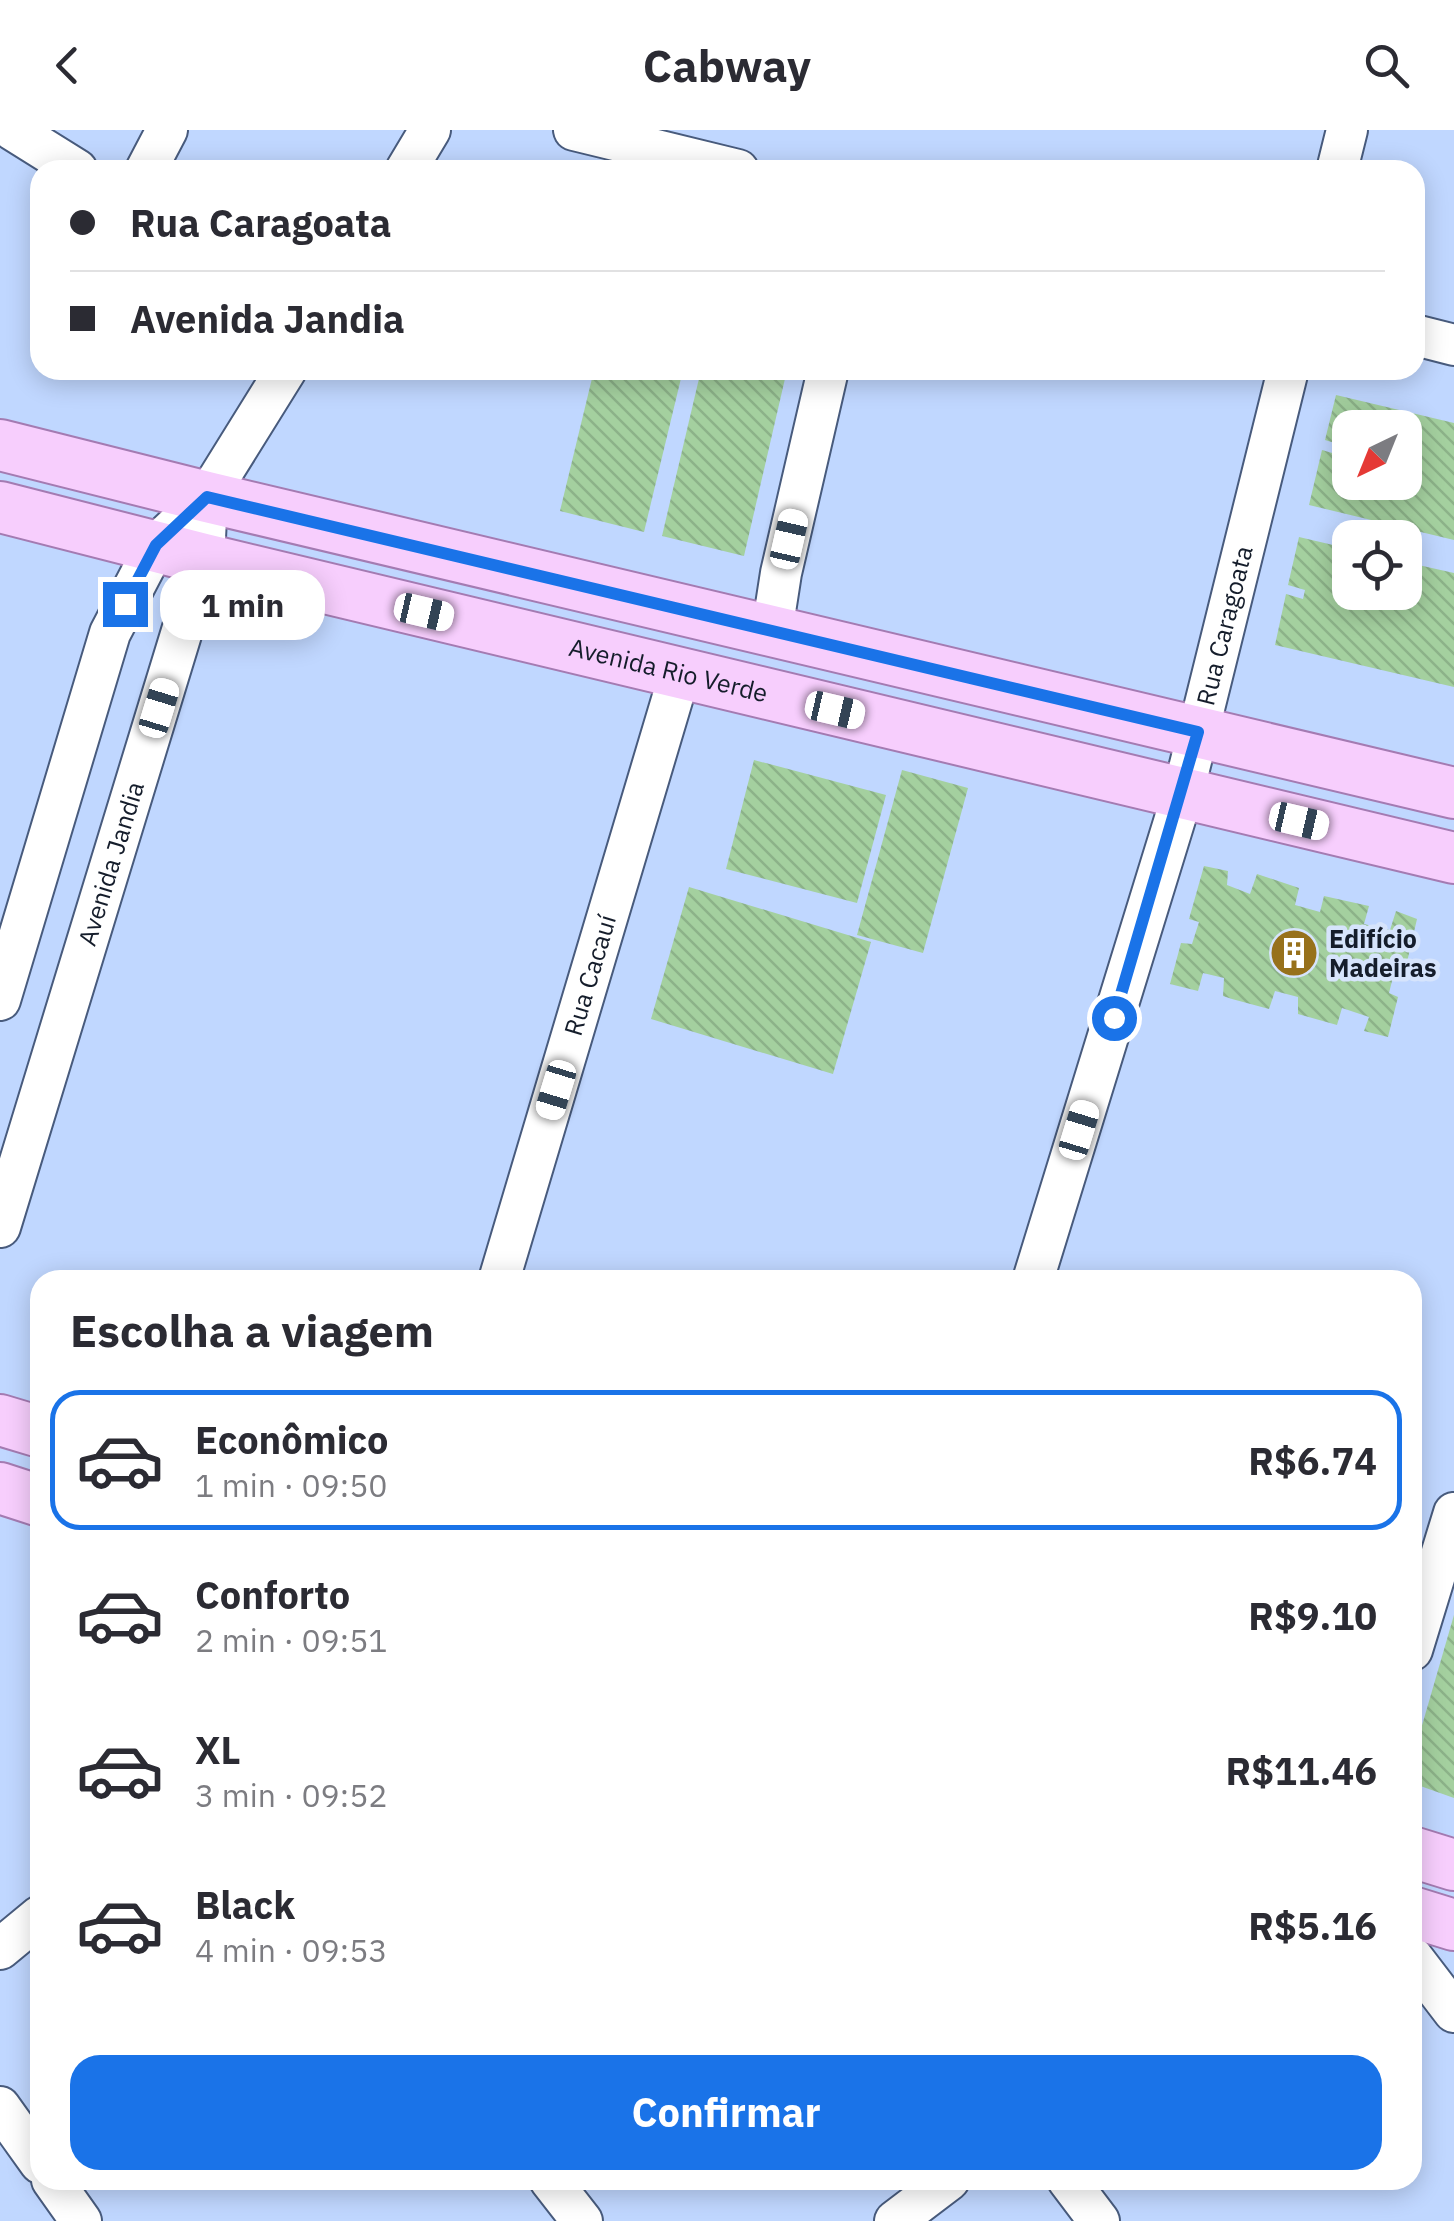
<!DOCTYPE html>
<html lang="pt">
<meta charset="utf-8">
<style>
body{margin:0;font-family:"IBM Plex Sans",sans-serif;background:#f7f7f7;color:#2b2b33;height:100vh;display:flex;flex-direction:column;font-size:38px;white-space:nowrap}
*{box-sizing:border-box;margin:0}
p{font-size:32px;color:#7c7c81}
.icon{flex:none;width:55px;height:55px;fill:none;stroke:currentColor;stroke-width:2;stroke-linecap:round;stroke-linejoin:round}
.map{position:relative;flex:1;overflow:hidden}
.drawer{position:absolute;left:30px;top:1140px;width:1392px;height:920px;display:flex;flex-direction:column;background:#fff;border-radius:30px;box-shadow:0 5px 25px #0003}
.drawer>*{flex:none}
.guide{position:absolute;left:30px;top:30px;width:1395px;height:220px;border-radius:30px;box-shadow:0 5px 25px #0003;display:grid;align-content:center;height:220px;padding:0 40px;background:#fff}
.needle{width:65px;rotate:223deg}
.fabs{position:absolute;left:1332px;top:280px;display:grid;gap:20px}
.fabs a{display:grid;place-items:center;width:90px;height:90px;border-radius:20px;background:#fff;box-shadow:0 5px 25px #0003;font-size:50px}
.end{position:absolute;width:45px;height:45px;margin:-22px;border:12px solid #1a73e8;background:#fff;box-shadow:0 0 0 5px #fff}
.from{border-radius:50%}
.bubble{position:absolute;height:70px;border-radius:30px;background:#fff;box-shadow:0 5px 25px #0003;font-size:32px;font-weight:700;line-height:70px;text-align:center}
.car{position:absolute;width:30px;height:60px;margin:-30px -15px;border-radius:12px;box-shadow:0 0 8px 2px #0007;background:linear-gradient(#fff 24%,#345 0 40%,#fff 0 76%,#345 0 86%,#fff 0)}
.guide b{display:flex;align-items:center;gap:35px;height:95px;font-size:38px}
.guide b+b{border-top:2px solid #e1e1e2}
.guide i{width:25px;height:25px;background:#2b2b33}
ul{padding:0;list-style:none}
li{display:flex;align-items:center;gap:30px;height:140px;margin:0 20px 15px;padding:0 20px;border:5px solid transparent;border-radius:30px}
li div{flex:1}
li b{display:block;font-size:38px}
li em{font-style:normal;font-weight:700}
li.on{border-color:#1a73e8}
li>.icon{width:90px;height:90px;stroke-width:1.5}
h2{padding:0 40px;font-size:45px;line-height:120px}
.button{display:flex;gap:20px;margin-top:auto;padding:20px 40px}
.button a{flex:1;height:115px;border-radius:30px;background:#1a73e8;color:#fff;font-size:40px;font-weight:700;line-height:115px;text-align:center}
header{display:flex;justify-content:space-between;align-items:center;height:130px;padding:0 40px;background:#fff;font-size:45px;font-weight:700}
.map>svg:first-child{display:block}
.building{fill:url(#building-back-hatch);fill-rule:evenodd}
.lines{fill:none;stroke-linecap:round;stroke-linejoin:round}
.minor-casing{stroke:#485b7d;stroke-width:44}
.major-casing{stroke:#a47bb2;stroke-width:54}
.minor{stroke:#fff;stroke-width:40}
.major{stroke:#f7cefd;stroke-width:50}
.route{stroke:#1a73e8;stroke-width:12}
.labels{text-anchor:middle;stroke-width:9;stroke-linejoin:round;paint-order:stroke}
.street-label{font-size:25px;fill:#151d2b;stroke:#d6e4fc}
.poi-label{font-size:25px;font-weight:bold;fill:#151d2b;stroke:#d6e4fc;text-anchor:start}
</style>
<header><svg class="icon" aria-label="back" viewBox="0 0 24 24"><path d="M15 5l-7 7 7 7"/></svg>Cabway<svg class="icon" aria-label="search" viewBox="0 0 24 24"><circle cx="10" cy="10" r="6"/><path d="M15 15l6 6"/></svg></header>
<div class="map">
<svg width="1454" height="2091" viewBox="0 0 1454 2091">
<defs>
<pattern id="building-back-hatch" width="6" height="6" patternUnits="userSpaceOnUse" patternTransform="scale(2.5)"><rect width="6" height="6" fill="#a4d09f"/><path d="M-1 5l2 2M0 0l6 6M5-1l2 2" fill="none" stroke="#8cb289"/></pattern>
</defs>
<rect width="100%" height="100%" fill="#c0d7ff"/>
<g class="building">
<polygon points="594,240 683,240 644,402 560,381"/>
<polygon points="701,240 787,240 744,426 662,406"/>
<path d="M1336 265 1454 293V410L1309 375 1322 320 1339 325 1341 315 1325 310ZM1350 298H1405V352H1350Z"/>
<polygon points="1299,407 1350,419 1350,462 1405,462 1405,432 1454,443 1454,557 1275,515 1286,464 1303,469 1305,460 1288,455"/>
<polygon points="754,630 886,665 857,773 726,739"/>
<polygon points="902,640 968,658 923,823 857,805"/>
<polygon points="1204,736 1228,741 1227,755 1250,764 1257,744 1299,758 1295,775 1320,782 1324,766 1369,776 1364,794 1390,800 1396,781 1417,789 1407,832 1397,831 1389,863 1398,867 1388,907 1364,901 1369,887 1342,878 1337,895 1298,884 1298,867 1275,861 1269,879 1232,869 1223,866 1224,848 1203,843 1198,861 1170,854 1181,813 1192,814 1199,792 1189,789"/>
<polygon points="689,757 871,812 833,944 651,889"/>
<polygon points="1454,1485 1454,1668 1412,1653 1412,1630"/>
</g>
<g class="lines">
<g class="minor-casing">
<g id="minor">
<polyline points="13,0 77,40"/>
<polyline points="574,0 738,40"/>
<polyline points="146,40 167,0"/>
<polyline points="406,40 430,0"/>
<polyline points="1337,40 1347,0"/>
<polyline points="1415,205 1454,215"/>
<polyline points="772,501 781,443 828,240"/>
<polyline points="0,870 110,503 156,415 207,367 286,240"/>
<path id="s1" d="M0 1097 204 429 207 367"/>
<path id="s2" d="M499 1150 680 543"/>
<path id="s3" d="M1033 1150 1183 663 1288 240"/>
<polyline points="1412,1520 1454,1383"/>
<polyline points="0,1819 40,1786"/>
<polyline points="1412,1827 1454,1882"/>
<polyline points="0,1977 40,2033"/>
<polyline points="52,2050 81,2091"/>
<polyline points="550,2050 582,2091"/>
<polyline points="1068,2050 1099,2091"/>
<polyline points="895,2091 949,2050"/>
</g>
</g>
<g class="major-casing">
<g id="major">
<polyline points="0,315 207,367 1454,663"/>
<path id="s4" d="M0 377 204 429 1454 728"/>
<polyline points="0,1290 40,1302"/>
<polyline points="0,1358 40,1371"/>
<polyline points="1412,1722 1454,1735"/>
<polyline points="1412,1782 1454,1795"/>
</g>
</g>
<use href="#minor" class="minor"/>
<use href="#major" class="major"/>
</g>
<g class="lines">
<polyline class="route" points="125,474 156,415 207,367 1198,602 1114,888"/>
</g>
<defs>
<g id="building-disc" transform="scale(2.5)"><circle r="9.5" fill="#97711b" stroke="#d6e4fc"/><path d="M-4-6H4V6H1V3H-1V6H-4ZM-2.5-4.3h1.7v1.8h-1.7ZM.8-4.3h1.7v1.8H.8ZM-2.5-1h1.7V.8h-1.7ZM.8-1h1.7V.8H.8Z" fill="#fff"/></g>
</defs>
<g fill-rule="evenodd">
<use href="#building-disc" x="1294" y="823"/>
</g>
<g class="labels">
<g class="street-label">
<text dy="9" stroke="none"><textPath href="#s3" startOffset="682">Rua Caragoata</textPath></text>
<text dy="9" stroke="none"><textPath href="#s4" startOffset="688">Avenida Rio Verde</textPath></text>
<text dy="9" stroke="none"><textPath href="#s1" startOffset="380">Avenida Jandia</textPath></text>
<text dy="9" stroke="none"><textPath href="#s2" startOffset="318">Rua Cacauí</textPath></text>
</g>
<g class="poi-label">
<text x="1329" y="818">Edifício<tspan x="1329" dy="29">Madeiras</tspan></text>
</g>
</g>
</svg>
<div class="fabs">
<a><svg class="needle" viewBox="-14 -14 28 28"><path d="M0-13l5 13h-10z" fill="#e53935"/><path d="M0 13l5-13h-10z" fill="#7c7c81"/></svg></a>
<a><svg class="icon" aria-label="locate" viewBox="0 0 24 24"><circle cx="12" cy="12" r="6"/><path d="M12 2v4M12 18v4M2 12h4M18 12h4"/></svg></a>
</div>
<i class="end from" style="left:1114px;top:888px"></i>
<i class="end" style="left:125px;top:474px"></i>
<div class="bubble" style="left:160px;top:440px;width:165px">1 min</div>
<i class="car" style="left:789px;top:409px;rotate:13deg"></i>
<i class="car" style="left:424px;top:482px;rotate:103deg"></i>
<i class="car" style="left:159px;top:578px;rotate:17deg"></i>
<i class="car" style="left:835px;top:580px;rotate:103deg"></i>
<i class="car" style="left:1299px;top:691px;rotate:103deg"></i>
<i class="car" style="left:556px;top:960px;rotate:197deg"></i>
<i class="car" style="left:1079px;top:1000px;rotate:17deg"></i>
<div class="guide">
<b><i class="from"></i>Rua Caragoata</b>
<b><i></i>Avenida Jandia</b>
</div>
<section class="drawer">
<h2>Escolha a viagem</h2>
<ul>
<li class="on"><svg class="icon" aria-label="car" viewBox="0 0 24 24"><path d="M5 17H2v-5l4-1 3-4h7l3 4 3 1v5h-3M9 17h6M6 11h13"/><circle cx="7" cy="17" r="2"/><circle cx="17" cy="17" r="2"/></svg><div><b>Econômico</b><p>1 min · 09:50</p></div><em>R$6.74</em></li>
<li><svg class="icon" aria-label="car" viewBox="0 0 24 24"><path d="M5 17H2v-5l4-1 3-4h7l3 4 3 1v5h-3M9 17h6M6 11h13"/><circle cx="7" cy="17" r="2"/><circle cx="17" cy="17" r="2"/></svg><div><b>Conforto</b><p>2 min · 09:51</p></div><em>R$9.10</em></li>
<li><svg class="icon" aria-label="car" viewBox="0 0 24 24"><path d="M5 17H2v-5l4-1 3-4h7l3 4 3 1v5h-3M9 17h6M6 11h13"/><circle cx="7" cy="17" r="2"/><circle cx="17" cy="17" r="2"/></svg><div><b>XL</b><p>3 min · 09:52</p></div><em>R$11.46</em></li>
<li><svg class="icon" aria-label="car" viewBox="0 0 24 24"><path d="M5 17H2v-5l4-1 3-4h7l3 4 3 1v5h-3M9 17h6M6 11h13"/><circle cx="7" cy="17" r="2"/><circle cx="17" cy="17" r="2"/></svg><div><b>Black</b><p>4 min · 09:53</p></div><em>R$5.16</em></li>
</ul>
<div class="button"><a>Confirmar</a></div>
</section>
</div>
